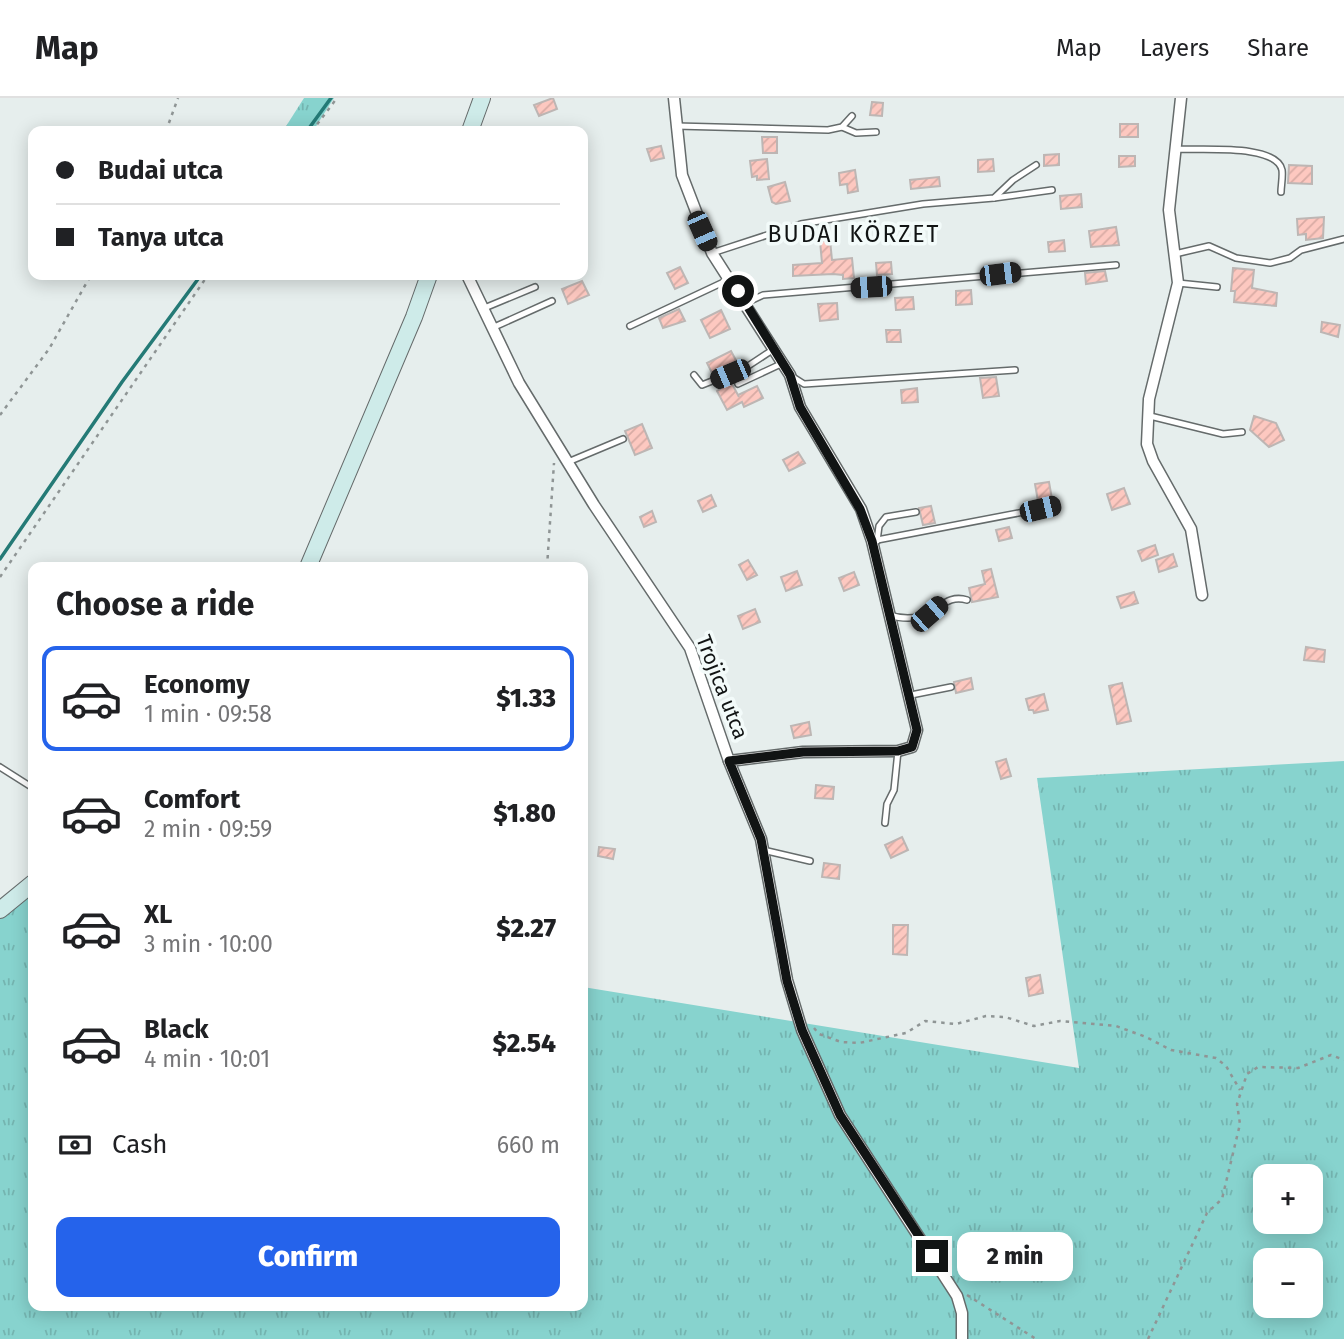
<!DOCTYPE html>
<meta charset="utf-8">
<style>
body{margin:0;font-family:"Fira Sans",sans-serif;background:#f6f6f6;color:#202124;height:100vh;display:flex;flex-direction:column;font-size:26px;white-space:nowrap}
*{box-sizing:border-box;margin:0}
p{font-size:23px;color:#757577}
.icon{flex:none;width:38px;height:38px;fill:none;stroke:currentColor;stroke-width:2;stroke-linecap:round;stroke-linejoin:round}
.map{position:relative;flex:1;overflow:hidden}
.sheet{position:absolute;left:28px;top:464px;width:560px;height:749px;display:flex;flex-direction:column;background:#fff;border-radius:14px;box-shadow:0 4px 18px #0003}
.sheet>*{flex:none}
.guide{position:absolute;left:28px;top:28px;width:560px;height:154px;border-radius:14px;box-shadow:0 4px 18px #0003;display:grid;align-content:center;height:154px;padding:0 28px;background:#fff}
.tools{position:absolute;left:1253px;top:1066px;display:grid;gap:14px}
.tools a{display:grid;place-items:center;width:70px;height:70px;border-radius:14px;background:#fff;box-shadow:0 4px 18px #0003;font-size:35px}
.end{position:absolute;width:32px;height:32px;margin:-16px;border:9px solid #111414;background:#fff;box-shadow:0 0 0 4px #fff}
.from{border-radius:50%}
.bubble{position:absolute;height:49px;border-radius:14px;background:#fff;box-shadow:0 4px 18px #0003;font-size:23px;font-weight:800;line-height:49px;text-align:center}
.car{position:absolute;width:21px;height:42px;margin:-21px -10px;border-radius:9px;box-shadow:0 0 5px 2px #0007;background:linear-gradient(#222 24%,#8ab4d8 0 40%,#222 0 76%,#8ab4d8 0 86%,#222 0)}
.guide b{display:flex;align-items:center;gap:24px;height:66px;font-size:26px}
.guide b+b{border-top:2px solid #e0e0e0}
.guide i{width:18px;height:18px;background:#202124}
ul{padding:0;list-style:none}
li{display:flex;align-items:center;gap:21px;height:105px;margin:0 14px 10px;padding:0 14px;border:4px solid transparent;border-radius:14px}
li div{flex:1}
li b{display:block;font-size:26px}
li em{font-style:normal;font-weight:800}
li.active{border-color:#2563eb}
li>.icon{width:63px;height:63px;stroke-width:1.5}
h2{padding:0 28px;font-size:32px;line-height:84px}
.pay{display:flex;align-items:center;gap:18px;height:77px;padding:0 28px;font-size:26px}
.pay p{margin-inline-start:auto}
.cta{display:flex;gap:14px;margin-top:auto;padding:14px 28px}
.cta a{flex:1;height:80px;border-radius:14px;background:#2563eb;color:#fff;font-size:28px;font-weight:800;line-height:80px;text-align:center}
header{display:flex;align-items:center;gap:42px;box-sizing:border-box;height:98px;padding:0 35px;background:#fff;border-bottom:2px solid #e0e0e0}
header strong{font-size:33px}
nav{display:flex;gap:38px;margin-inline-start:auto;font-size:24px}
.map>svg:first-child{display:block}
.grass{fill:url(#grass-tufts);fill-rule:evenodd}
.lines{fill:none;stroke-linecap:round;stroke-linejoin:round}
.stream{stroke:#247a76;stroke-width:3.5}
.building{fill:url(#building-hatch);stroke:#bdb6b4;stroke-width:2}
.lane-casing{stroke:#656b6b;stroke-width:8}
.street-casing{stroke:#656b6b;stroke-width:13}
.secondary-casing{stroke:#656b6b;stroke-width:18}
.path{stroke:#8f9595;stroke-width:2.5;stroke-dasharray:3.5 5;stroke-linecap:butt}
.lane{stroke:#fff;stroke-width:5}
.street{stroke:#fff;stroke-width:10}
.secondary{stroke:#ceebe9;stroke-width:16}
.route{stroke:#111414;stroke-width:9}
.labels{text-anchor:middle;stroke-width:7;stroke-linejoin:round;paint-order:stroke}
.street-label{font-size:21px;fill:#111414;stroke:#f3fbfa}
.neighbourhood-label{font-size:23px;letter-spacing:2px;fill:#111414;stroke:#f3fbfa}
</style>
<header>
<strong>Map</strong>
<nav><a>Map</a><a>Layers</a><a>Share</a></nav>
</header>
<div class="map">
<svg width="1344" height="1241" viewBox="0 0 1344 1241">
<defs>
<pattern id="grass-tufts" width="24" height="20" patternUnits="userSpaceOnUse" patternTransform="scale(1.75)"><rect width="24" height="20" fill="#87d3ce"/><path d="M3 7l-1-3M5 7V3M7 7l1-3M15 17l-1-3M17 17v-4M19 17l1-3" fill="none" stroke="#74b4b0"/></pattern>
<pattern id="building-hatch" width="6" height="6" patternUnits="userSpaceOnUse" patternTransform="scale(1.75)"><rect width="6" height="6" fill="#fdc8c0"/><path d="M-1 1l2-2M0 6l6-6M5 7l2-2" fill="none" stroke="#d8aba4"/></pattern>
</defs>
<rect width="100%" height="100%" fill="#e6eeed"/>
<g class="grass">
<polygon points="304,0 334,0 313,33 283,33"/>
<path d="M1344 663V1241H0V821L27 798 33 799V1208H583V889L1079 970 1037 680ZM1265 1078H1311V1124H1265ZM1265 1162H1311V1208H1265Z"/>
</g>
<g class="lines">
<g class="stream">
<polyline points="307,33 331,0"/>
<polyline points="0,461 122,284 201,177"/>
</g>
</g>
<g class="building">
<polygon points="553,0 557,11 539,18 534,7"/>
<polygon points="872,4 883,5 882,18 870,17"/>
<rect x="1120" y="26" width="18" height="13"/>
<polygon points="762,39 777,39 777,55 763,55"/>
<polygon points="661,48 664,60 651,63 647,51"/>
<polygon points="1059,56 1059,67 1044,68 1044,57"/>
<polygon points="1119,58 1135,58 1135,68 1119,69"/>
<polygon points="767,61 769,81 757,82 757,78 752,79 750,63"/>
<polygon points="993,61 994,73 978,74 978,62"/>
<polygon points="1289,67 1312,68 1312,86 1288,85"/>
<polygon points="855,72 858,93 848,95 847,86 840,87 839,75"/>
<polygon points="939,79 940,88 911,91 910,82"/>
<polygon points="785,84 790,103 776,106 772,104 768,89"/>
<polygon points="1081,96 1082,109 1061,111 1060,98"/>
<polygon points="1324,119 1323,140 1306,142 1306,136 1298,137 1297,121"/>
<polygon points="1116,129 1119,147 1091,149 1089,133"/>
<polygon points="830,142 832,162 852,160 854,180 843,181 843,177 833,176 793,178 793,167 822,165 820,143"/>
<polygon points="1064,142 1065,153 1049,154 1048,144"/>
<polygon points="891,164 892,176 877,177 876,165"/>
<polygon points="680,169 688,185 675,191 667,175"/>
<polygon points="1233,170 1254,172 1252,190 1277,195 1276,208 1234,204 1235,193 1231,193"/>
<polygon points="1105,173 1107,183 1086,186 1085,175"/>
<polygon points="582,183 589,197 568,206 562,191"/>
<polygon points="971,192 972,206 956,207 956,193"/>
<polygon points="913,199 914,211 896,212 895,200"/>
<polygon points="837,205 838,221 820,223 818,206"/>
<polygon points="679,211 685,223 663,230 659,220"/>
<polygon points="721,212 730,231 710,240 701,222"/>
<polygon points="1322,224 1340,227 1338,239 1321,234"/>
<polygon points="886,232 900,232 901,244 887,244"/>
<polygon points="731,253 738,266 713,277 707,265"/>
<polygon points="996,279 999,298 983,300 980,280"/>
<polygon points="730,282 739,299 738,297 757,288 763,300 744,309 742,304 727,312 717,293 720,291 718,286"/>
<polygon points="917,290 918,304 902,305 901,292"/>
<polygon points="1254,318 1276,325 1284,342 1269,349 1250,332"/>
<polygon points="642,326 652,350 635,357 625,333"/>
<polygon points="798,354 805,365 789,373 783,362"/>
<polygon points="1049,384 1052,401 1038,403 1035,386"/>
<polygon points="1124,390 1130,406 1112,412 1107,396"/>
<polygon points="711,397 716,408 703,414 698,403"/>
<polygon points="931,408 935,425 923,427 919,410"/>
<polygon points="652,413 656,424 644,429 640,419"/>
<polygon points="1009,429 1012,440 999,443 996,432"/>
<polygon points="1155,447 1158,457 1142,463 1138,453"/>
<polygon points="1173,456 1177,468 1159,474 1156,462"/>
<polygon points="748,462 757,477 747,482 739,467"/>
<polygon points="991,471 998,499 972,504 969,490 985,486 982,473"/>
<polygon points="797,473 802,487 786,493 781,479"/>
<polygon points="854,474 859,487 844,493 839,480"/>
<polygon points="1134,494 1138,505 1121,510 1117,499"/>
<polygon points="755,511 760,524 743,531 738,518"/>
<polygon points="1306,549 1325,552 1324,564 1304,562"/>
<polygon points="971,580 973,591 956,595 954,584"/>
<polygon points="1122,585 1131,623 1117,626 1109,588"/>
<polygon points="1044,596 1048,612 1034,615 1033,612 1029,612 1026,601"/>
<polygon points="809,624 811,637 794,640 791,628"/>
<polygon points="1006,661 1011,678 1001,681 996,664"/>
<polygon points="816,687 834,689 833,701 815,700"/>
<polygon points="902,739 908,752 891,760 885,747"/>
<polygon points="599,749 615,751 613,761 598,758"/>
<polygon points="824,765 840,767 839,781 822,779"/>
<polygon points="893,827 908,827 907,857 893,856"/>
<polygon points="1040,877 1043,895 1029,898 1026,880"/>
</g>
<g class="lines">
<g class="lane-casing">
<g id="lane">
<polyline points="676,28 828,32 842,29 852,18"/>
<polyline points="842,29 856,35 876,34"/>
<path d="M1178 51C1199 53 1276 45 1282 72 1283 79 1281 88 1281 94"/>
<polyline points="994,100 1052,92"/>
<polyline points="712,155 801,126 923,106 994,100 1013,82 1036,67"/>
<polyline points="1175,156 1209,148 1236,160 1270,165 1290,160 1301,152 1344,141"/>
<polyline points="1178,185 1217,189"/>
<polyline points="746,205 763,197 1116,167"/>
<polyline points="482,211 535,189"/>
<polyline points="630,228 730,181"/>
<polyline points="492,230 552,203"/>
<polyline points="694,277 702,287 745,270 774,251"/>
<polyline points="793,279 804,286 1015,272"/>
<polyline points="738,286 783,265"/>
<polyline points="1150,318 1223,336 1242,334"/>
<polyline points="568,364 623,341"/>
<polyline points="872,443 1055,408"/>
<polyline points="877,443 879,428 886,419 916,414"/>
<path d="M889 517C934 531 939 493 967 502"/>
<polyline points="911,597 951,589"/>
<polyline points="0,669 33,690"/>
<polyline points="885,725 887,706 894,692 898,653"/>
<polyline points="763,752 810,763"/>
</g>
</g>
<g class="street-casing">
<g id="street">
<polyline points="674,0 682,77 712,155 790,277 800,309 861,411 872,443 917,632 912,649 898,653 803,654 729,663"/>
<polyline points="1181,0 1169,112 1178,185 1149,301 1147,346 1153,363 1191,431 1202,497"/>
<polyline points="467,177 519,285 594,407 690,550 729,663 761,741 787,882 802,932 840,1017 957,1198 962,1215 962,1241"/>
</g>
</g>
<g class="secondary-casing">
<g id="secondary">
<polyline points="470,33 482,0"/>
<polyline points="308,469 414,219 429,177"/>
<polyline points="0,812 33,785"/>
</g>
</g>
<g class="path">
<polyline points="166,33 178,0"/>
<polyline points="312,33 337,0"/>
<polyline points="0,317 49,251 91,177"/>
<polyline points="547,469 554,365"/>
<polyline points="0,479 208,177"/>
<polyline points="814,930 819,936 841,944 859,945 906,935 925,923 956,926 986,918 1005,919 1034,928 1060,923 1116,928 1146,939 1171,952 1216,960 1226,968 1240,992"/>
<polyline points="967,1197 1036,1241"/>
<polyline points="1148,1241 1207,1115 1222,1101 1240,1026 1237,1006 1247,976 1258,969 1298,970 1331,957 1344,962"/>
</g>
<use href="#lane" class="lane"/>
<use href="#street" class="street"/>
<use href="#secondary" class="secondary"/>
</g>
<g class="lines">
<polyline class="route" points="738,193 790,277 800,309 860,411 872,443 917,632 912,649 898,653 803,654 729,663 761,741 787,883 802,932 840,1017 932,1158"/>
</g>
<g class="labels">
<g class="street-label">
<text transform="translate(722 589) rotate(69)" y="7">Trojica utca</text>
</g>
<g class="neighbourhood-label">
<text x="854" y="144">BUDAI KÖRZET</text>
</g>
</g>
</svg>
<div class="tools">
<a>+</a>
<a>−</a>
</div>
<i class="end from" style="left:738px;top:193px"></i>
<i class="end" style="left:932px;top:1158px"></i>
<div class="bubble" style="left:957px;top:1134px;width:116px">2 min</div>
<i class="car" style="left:702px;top:133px;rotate:156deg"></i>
<i class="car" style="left:1000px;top:176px;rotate:83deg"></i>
<i class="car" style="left:871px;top:189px;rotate:266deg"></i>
<i class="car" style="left:730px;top:276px;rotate:247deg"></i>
<i class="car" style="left:1040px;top:411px;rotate:77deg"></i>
<i class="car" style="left:929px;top:516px;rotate:49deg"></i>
<div class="guide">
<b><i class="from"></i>Budai utca</b>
<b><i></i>Tanya utca</b>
</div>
<section class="sheet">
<h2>Choose a ride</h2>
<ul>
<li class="active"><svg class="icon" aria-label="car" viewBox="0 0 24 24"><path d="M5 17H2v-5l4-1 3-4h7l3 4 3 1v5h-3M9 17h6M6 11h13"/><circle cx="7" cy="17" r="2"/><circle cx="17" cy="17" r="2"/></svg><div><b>Economy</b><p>1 min · 09:58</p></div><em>$1.33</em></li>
<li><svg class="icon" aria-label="car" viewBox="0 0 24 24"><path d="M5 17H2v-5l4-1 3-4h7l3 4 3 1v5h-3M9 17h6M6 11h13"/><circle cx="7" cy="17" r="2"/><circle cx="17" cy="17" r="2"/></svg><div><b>Comfort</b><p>2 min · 09:59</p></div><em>$1.80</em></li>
<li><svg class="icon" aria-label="car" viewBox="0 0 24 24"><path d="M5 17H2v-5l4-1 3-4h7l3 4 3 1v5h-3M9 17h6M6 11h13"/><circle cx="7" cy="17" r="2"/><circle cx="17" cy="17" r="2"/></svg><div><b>XL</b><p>3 min · 10:00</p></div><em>$2.27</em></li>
<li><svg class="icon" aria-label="car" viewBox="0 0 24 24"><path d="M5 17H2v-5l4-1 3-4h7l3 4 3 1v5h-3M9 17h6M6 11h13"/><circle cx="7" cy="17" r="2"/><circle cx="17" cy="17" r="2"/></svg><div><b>Black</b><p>4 min · 10:01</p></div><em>$2.54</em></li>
</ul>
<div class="pay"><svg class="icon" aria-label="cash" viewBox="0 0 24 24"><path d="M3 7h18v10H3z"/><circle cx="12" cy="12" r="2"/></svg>Cash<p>660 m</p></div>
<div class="cta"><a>Confirm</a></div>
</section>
</div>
